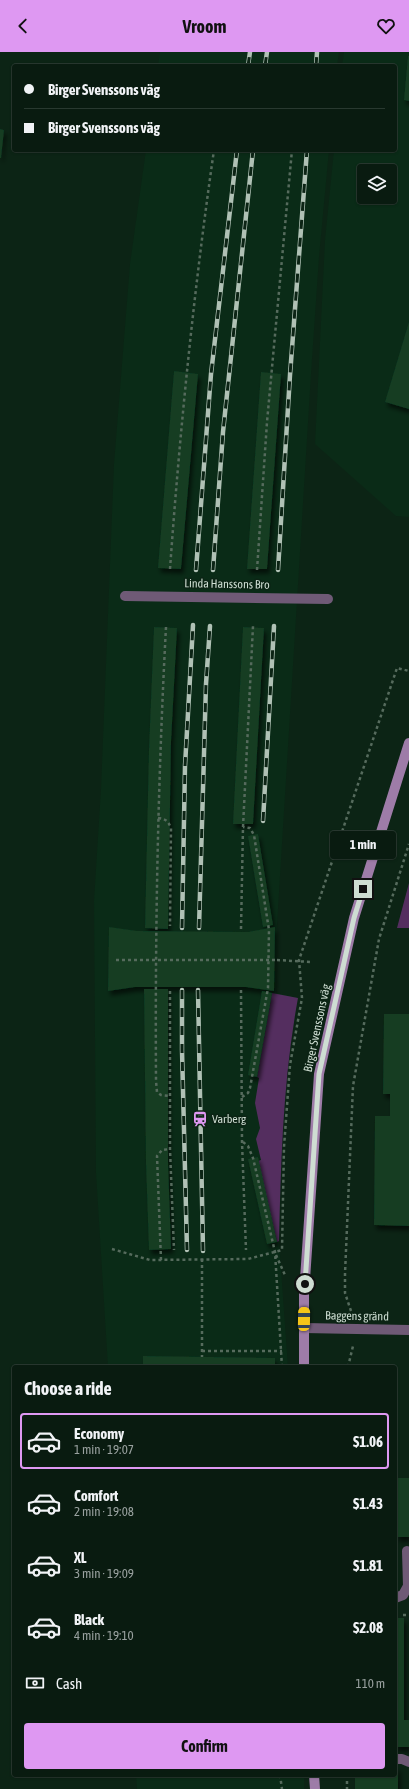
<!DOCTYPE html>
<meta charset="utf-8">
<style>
body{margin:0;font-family:"Asap Condensed",sans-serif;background:#17281e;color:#f1f3f6;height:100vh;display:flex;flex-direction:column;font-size:15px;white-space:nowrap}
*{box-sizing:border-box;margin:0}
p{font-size:13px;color:#99a19f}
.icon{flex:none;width:22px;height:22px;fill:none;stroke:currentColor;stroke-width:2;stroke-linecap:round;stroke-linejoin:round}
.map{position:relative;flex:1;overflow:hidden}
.details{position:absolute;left:12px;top:1313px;width:385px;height:412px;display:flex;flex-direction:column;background:#091b10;border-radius:4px;box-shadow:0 1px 3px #0004,0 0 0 1px #293930}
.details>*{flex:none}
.hud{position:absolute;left:12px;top:12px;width:385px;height:88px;border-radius:4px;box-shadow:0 1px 3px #0004,0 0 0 1px #293930;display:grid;align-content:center;height:88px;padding:0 12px;background:#091b10}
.buttons{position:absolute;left:357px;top:112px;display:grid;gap:8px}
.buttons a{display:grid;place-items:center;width:40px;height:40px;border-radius:4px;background:#091b10;box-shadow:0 1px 3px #0004,0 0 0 1px #293930;font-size:20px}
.end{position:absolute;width:18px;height:18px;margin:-9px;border:5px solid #ceddd2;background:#111;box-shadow:0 0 0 2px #111}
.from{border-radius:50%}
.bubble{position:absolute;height:28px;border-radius:4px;background:#091b10;box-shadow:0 1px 3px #0004,0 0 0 1px #293930;font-size:13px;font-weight:700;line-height:28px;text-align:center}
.car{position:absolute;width:12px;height:24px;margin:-12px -6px;border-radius:5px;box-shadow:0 0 3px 1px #0007;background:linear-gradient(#f5c518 24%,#345 0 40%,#f5c518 0 76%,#345 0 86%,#f5c518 0)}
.hud b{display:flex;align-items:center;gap:14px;height:38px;font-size:15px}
.hud b+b{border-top:1px solid #293930}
.hud i{width:10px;height:10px;background:#f1f3f6}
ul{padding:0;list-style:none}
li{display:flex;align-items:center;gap:12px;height:56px;margin:0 8px 6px;padding:0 4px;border:2px solid transparent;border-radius:4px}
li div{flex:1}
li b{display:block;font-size:15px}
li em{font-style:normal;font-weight:700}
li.on{border-color:#de98f2}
li>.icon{width:36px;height:36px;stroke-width:1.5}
h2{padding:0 12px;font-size:18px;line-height:48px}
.pay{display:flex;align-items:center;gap:10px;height:44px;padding:0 12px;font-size:15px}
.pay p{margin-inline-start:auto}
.primary-button{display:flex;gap:8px;margin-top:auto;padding:8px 12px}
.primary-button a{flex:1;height:46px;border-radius:4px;background:#de98f2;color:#111;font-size:16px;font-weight:700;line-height:46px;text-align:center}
header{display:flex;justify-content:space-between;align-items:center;height:52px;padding:0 12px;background:#de98f2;color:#111;font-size:18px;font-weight:700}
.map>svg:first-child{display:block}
.built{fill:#0a2b17;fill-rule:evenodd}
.green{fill:#542e5f}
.building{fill:#133d24;filter:url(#shadow)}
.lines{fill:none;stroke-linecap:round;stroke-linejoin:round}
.path{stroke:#566b5d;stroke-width:2.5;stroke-dasharray:3 3;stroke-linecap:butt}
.lane{stroke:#6f5a76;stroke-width:10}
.street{stroke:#6f5a76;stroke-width:10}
.secondary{stroke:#9e7ca8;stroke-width:10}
.rail-casing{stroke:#b0c1b5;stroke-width:4.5}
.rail{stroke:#0c2415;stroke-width:3;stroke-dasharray:9;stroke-linecap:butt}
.path-bridge{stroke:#566b5d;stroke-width:2.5;stroke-dasharray:3 3;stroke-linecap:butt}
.lane-bridge{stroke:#6f5a76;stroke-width:10}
.route{stroke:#ceddd2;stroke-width:5}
.labels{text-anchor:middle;stroke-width:3;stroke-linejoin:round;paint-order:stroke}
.street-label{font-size:12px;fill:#ceddd2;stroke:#0c2415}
.poi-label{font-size:12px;fill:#ceddd2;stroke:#0c2415;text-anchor:start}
</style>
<header><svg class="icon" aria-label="back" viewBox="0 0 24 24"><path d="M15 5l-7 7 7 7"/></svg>Vroom<svg class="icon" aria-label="heart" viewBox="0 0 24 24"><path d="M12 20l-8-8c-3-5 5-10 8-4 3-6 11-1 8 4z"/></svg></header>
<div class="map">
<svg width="409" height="1737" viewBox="0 0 409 1737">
<defs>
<filter id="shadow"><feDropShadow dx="2.5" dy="4.5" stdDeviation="2" flood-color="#0009"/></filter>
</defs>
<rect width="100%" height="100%" fill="#0c2415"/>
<g class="built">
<polygon points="160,0 339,0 337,14 158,14"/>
<path d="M344 0H409V465L396 464 315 392 325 188 334 98H395V14H342ZM364 119H390V145H364Z"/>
<polygon points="146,98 329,98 319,205 311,322 277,873 276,941 298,946 288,1013 282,1094 279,1189 288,1315 108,1315 96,1121 94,849 101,737 114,412 130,212"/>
<polygon points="136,1723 304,1723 304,1737 137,1737"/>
</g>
<g class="green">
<polygon points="409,831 409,876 397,876"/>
<path d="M272 941 298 946C283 1027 281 1108 279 1189L277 1190 258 1109 261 1108 256 1087 260 1076 255 1051 259 1026 257 1025Z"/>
</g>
<g class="building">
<polygon points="408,4 409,4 409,49 404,48"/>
<polygon points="0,77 4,78 1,106 0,106"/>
<polygon points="409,270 409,357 385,350"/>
<polygon points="174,319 198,322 181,517 158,516"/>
<polygon points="261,320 281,322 267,517 247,517"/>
<polygon points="154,575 177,576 171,690 168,877 145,876 149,697"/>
<polygon points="243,575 264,576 253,772 233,772"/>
<polygon points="258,782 273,873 263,875 248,784"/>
<polygon points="109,875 137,879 248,880 275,875 274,939 246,935 135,935 108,939"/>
<polygon points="144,937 168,937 168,1110 171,1197 149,1198 146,1111"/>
<polygon points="262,939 272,941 257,1025 248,1023"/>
<polygon points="384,962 409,962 409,1174 374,1173 375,1064 390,1064 390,1042 383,1042"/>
<polygon points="258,1105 277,1190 267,1192 248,1107"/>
<polygon points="143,1304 275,1306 275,1315 143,1315"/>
<polygon points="395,1426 409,1426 409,1485 397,1485 396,1478 395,1478"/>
<polygon points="395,1566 404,1566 404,1668 409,1668 409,1695 395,1695"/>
<polygon points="395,1715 398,1715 398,1737 355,1737 355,1723 395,1723"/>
</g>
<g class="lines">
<g class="path">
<path d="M170 517C180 377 194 237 214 98"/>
<polyline points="257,518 267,370 292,98"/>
<path d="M166 575C158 726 155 877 156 1029L157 1040 161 1043 170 1044"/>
<path d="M158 766C166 767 168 769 171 776L170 874"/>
<polyline points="241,877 243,775 253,574"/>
<polyline points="277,908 311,910"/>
<polyline points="241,938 242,1090 246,1198"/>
<polyline points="170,939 170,1097 174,1198"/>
<polyline points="242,1045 248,1041 250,1036 268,936 269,878 254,783 250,776 243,775"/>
<polyline points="243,1090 248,1094 253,1106 275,1200 282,1315"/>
<polyline points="112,1197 150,1208 248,1207 282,1198 284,1095 290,1013 302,946 299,908 397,616 409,619"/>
<polyline points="276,1203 285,1223"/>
<polyline points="202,1207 202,1305"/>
<polyline points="161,1208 157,1104 162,1098 170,1097"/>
<polyline points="351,1259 345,1241 345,1222 353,1034 379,887 409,792"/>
<polyline points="202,1299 282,1299"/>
<polyline points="348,1315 353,1294"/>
<polyline points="403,1563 409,1563"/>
<polyline points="280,1723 282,1737"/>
<polyline points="347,1723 347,1737"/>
</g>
<g class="lane">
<polyline points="395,1546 403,1543 408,1534 407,1499"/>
<polyline points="395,1707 402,1707 409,1710"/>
</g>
<polyline class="street" points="304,1276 409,1278"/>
<g class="secondary">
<polyline points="304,1315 304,1242 319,1022 354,866 409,691"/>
<polyline points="314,1723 315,1737"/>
</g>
<g class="rail-casing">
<g id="rail">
<polyline points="248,14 250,0"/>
<polyline points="265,14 267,0"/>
<polyline points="316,14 317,0"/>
<polyline points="196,518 211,322 237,98"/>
<polyline points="213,518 223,380 253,98"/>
<polyline points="278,518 290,323 307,98"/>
<polyline points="263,769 274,574"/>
<polyline points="182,876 185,714 193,573"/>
<polyline points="199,876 206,632 210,574"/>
<polyline points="182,938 182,998 187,1198"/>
<polyline points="198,938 203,1199"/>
</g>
</g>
<use href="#rail" class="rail"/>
<polyline class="path-bridge" points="116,908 277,908"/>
<polyline class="lane-bridge" points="125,544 328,547"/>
</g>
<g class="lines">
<polyline class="route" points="305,1232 319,1022 354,866 363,837"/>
</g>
<defs>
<g id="station-bare" transform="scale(1.2)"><path d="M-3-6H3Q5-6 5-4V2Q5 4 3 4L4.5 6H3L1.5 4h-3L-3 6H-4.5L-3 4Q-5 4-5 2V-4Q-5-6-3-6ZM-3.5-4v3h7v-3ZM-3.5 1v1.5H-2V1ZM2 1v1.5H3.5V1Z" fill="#de98f2" stroke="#0c2415" stroke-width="2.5" paint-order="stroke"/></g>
</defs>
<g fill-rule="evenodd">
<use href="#station-bare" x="200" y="1067"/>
</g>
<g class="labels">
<g class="street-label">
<text transform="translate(227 532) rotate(1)" y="4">Linda Hanssons Bro</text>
<text transform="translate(317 976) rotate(-78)" y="4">Birger Svenssons väg</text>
<text transform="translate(357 1264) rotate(1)" y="4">Baggens gränd</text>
</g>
<g class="poi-label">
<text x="212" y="1071">Varberg</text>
</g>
</g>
</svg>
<div class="buttons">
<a><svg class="icon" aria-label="layers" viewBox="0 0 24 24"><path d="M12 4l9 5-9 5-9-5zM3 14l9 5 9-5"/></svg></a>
</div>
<i class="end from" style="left:305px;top:1232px"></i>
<i class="end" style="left:363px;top:837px"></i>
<div class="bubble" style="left:330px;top:779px;width:66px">1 min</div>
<i class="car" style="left:304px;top:1267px;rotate:1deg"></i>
<div class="hud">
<b><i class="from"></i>Birger Svenssons väg</b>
<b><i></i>Birger Svenssons väg</b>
</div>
<section class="details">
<h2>Choose a ride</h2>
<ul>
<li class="on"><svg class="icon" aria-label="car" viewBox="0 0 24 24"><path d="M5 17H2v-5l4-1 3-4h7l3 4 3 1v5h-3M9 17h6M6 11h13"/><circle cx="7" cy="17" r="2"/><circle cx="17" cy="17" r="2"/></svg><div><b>Economy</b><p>1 min · 19:07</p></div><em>$1.06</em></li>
<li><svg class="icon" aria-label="car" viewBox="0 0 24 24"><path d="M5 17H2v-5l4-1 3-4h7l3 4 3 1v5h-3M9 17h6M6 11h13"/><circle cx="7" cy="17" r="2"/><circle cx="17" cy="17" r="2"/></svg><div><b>Comfort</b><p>2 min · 19:08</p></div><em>$1.43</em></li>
<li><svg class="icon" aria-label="car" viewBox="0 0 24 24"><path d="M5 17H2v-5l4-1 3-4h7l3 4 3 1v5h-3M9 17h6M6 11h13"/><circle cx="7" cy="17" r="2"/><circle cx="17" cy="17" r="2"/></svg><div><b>XL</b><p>3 min · 19:09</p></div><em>$1.81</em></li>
<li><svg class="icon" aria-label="car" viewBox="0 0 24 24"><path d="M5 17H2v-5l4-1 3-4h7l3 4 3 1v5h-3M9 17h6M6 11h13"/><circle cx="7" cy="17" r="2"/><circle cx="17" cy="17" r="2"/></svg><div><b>Black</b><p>4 min · 19:10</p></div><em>$2.08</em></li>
</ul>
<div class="pay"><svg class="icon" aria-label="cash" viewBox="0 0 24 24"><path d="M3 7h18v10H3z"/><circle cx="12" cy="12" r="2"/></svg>Cash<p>110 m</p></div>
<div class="primary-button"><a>Confirm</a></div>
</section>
</div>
